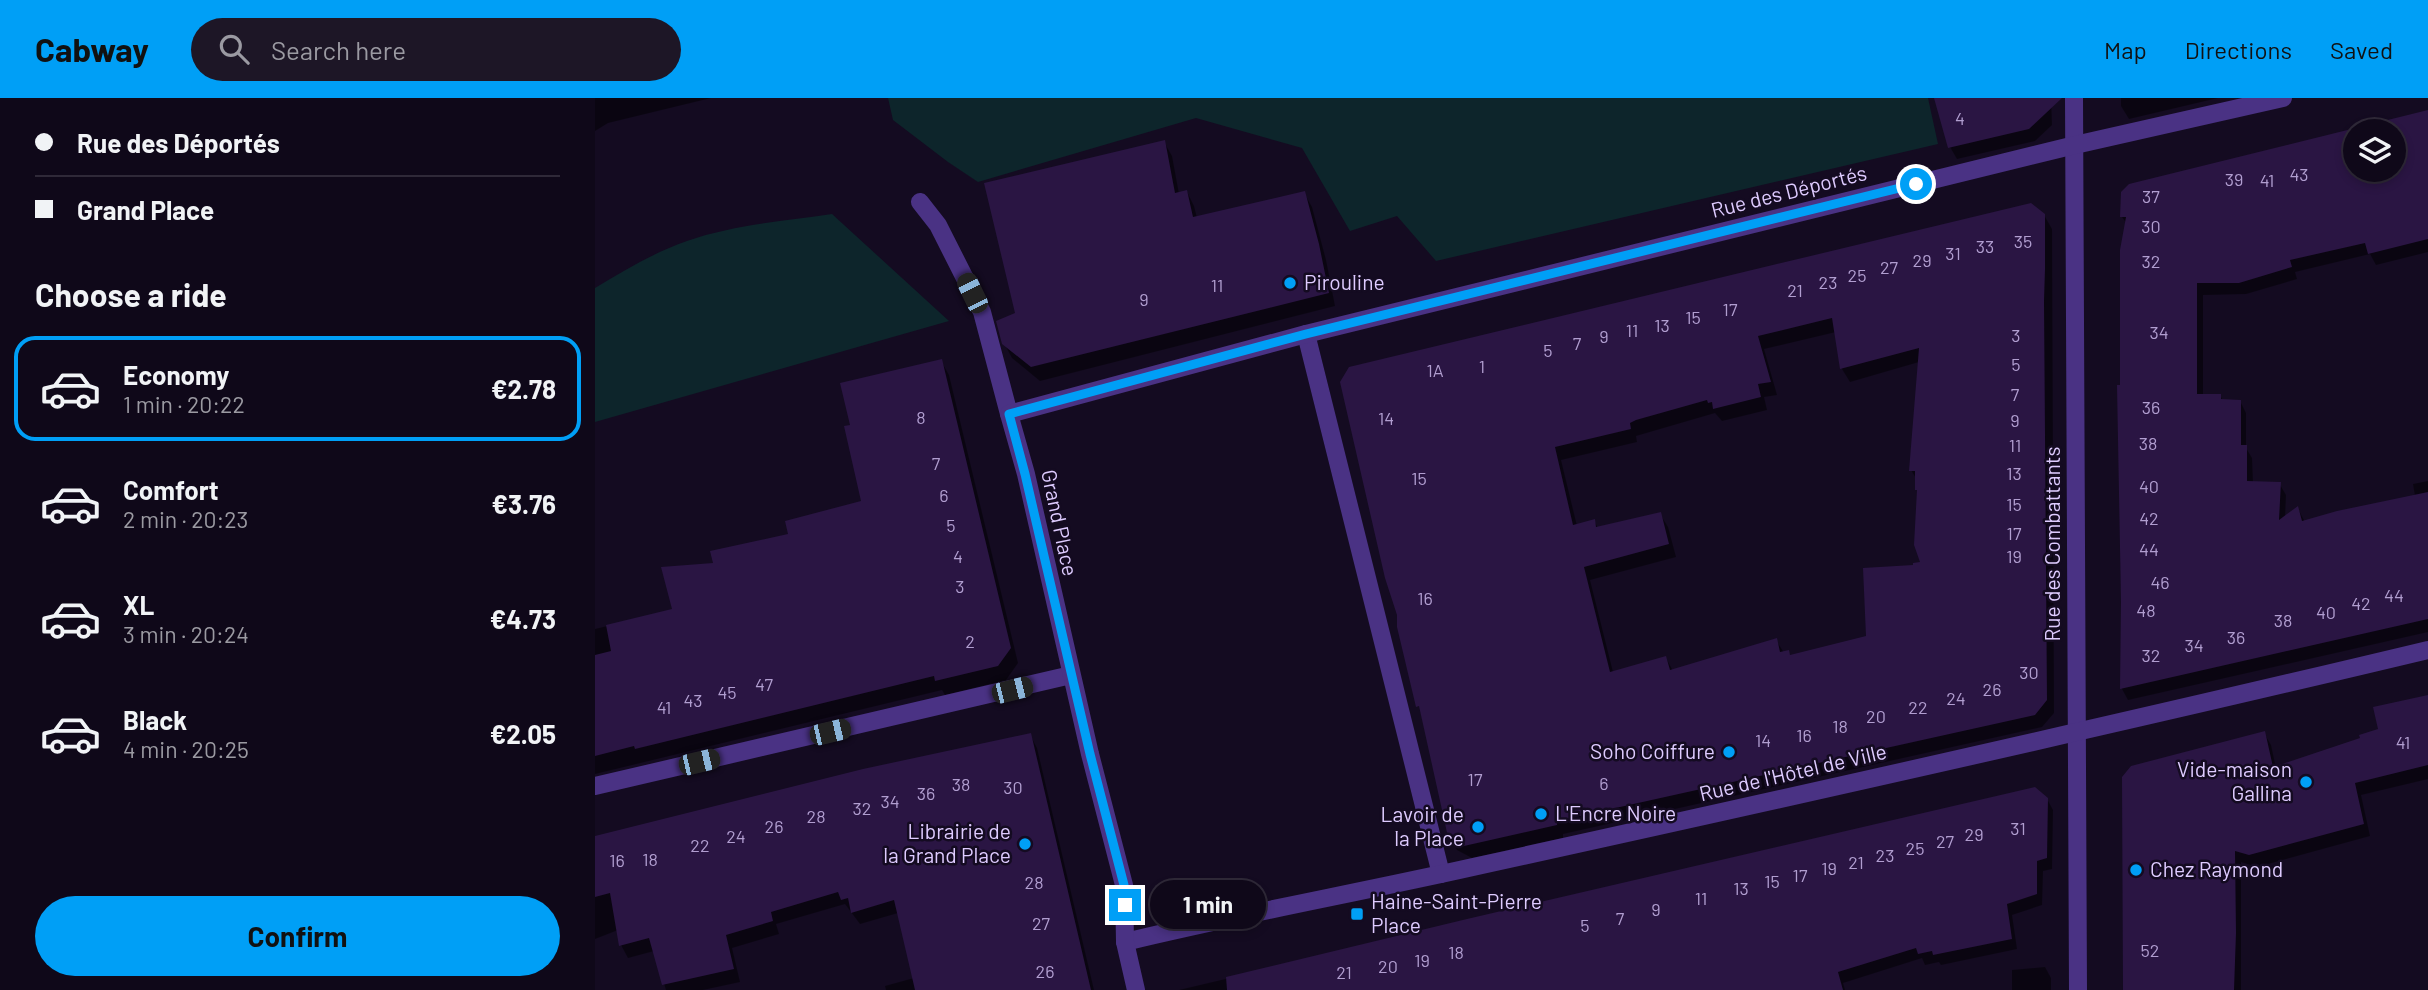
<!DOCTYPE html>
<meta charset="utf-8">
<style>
body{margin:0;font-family:Barlow,sans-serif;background:#1d1626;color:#f1f3f6;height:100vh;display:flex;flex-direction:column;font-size:26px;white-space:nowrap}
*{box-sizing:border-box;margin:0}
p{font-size:23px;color:#9b9aa2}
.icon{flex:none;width:38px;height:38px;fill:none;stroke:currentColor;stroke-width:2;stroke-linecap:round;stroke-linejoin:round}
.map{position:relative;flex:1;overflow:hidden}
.side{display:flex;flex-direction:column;background:#0f0819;width:595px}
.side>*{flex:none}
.guide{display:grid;align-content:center;height:154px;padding:0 35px;background:#0f0819}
.fabs{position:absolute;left:1748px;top:21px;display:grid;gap:14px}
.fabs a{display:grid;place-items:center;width:63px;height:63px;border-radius:50%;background:#0f0819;box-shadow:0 4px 10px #0003,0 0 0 2px #2f2938;font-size:35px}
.end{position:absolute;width:32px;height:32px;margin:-16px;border:9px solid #009ff6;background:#fff;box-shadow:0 0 0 4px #fff}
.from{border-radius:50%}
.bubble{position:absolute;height:49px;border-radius:24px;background:#0f0819;box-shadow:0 4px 10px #0003,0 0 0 2px #2f2938;font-size:23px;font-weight:700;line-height:49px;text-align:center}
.car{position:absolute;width:21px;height:42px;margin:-21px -10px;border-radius:9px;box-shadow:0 0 5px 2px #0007;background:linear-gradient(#222 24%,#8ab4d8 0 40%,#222 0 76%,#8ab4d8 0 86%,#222 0)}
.guide b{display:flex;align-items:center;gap:24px;height:66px;font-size:26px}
.guide b+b{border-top:2px solid #2f2938}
.guide i{width:18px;height:18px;background:#f1f3f6}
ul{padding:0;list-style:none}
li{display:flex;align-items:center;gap:21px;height:105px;margin:0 14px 10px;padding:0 21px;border:4px solid transparent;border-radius:21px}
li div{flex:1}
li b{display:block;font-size:26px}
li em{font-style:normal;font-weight:700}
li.active{border-color:#009ff6}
li>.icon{width:63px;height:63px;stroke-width:1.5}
h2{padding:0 35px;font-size:32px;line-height:84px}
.primary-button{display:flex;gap:14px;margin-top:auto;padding:14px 35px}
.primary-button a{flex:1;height:80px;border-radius:42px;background:#009ff6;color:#111;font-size:28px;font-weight:700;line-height:80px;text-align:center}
header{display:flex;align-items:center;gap:42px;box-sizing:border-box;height:98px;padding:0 35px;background:#009ff6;color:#111}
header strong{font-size:33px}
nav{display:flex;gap:38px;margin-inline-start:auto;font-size:24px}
.search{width:490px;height:63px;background:#1d1626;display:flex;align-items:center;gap:18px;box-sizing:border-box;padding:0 24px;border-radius:38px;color:#9b9aa2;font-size:26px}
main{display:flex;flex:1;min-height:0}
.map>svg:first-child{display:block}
.green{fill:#0d252b}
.shadow{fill:#0007;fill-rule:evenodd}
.building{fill:#2a1543;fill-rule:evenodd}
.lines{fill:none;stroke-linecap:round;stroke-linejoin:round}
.pedestrian{stroke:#4a3284;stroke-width:18}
.minor{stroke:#4a3284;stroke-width:18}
.route{stroke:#009ff6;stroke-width:9}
.poi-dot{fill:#009ff6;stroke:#140b21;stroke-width:2.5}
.labels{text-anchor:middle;stroke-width:5;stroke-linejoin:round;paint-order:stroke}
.number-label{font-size:18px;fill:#b19ed0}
.street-label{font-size:21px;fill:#decbff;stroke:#140b21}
.poi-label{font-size:21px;fill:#decbff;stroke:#140b21;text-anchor:start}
</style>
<header>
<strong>Cabway</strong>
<div class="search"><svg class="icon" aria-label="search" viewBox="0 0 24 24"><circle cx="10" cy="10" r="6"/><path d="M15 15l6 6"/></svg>Search here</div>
<nav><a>Map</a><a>Directions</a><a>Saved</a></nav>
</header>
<main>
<section class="side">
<div class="guide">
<b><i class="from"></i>Rue des Déportés</b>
<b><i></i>Grand Place</b>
</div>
<h2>Choose a ride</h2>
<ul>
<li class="active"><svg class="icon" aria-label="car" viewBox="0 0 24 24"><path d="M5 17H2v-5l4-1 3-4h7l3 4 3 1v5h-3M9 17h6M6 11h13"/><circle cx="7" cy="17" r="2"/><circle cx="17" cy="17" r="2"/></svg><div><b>Economy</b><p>1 min · 20:22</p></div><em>€2.78</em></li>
<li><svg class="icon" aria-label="car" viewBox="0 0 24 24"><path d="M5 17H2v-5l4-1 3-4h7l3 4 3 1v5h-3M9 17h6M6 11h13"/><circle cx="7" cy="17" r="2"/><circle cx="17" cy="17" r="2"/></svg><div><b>Comfort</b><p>2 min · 20:23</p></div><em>€3.76</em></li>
<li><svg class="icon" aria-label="car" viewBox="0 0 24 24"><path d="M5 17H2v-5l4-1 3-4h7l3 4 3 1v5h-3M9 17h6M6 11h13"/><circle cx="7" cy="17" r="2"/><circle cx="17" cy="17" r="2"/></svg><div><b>XL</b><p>3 min · 20:24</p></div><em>€4.73</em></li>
<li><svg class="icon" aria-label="car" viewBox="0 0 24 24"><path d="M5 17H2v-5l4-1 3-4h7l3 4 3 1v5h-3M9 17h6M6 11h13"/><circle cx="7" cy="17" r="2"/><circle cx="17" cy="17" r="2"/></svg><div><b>Black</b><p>4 min · 20:25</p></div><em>€2.05</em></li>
</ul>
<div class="primary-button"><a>Confirm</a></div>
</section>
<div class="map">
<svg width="1833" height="892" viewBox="0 0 1833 892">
<rect width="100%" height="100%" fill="#140b21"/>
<g class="green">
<polygon points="293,0 1333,0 1343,46 841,163 802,118 755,133 707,50 601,20 383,84 353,64 298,22"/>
<path d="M237 116 354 223 0 324V190C30 172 60 154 92 143 138 127 189 123 237 116Z"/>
</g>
<g class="shadow">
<polygon points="0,0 116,0 13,25 0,33"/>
<polygon points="1342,0 1456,0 1457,27 1440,43 1362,61 1355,49"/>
<polygon points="1526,0 1623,0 1534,21 1526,8"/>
<path d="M1833 15V154L1781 167 1775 156 1700 174 1702 181 1651 196 1608 197V298L1625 297 1628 303H1645L1651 315V350L1657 360 1658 385H1684L1691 397 1690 420 1703 411 1710 424 1820 398 1818 386 1833 383V534L1533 602 1527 591 1524 288H1527L1532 126 1527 119 1535 87ZM1760 33H1799V72H1760Z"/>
<polygon points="569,44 577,58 584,96 592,94 599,108 602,120 709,95 717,109 731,162 740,208 445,283 417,260 409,245 422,216"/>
<path d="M1449 117 1457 131 1459 615 1447 629 968 736V740L877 760 862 752 854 738 804 516 747 284ZM1241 234 1247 271 1255 284 1324 264 1316 372 1322 382 1323 394 1327 466 1319 469 1273 540 1196 558 1193 554 1189 555 1181 542 1078 573 1071 560 1018 574 995 482 1081 459 1073 429 1065 416 1003 430 999 423 982 428 966 362 1042 344 1041 338 1120 315 1127 323 1172 312 1169 299 1182 297 1169 251Z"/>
<polygon points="346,263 354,277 423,565 411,582 350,597 347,592 0,676 0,531 79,512 121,466 195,437 268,404 257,328"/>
<polygon points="1833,598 1833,681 1766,697 1775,738 1662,769 1646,764 1646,892 1529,892 1669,635 1676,647 1681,670 1767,642"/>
<polygon points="435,637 442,650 499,892 291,892 290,888 319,880 303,815 265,826 250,806 181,826 184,836 137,850 145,884 108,892 71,892 59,853 33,860 26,847 23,832 0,841 0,740"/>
<polygon points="1452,701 1458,712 1457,771 1448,773 1447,807 1417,817 1422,851 1346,867 1344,864 1330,867 1327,860 1248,885 1250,892 584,892 1388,702"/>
<polygon points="1450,869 1456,880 1456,892 1417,892 1417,872"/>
</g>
<g class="building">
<polygon points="1339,0 1467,0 1434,31 1353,50"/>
<path d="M1833 12V141L1773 156 1770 145 1695 162 1697 169 1644 185H1602V296H1626V301L1646 302V347H1652V383L1686 384 1684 422 1703 408 1707 423 1742 413 1833 394V521L1525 591 1526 504 1522 287H1525V152L1531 119H1525L1526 94 1534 86ZM1760 33H1799V72H1760Z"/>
<polygon points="570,42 580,95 592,92 598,119 710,93 724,146 734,195 436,269 407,246 401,223 420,215 389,85"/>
<path d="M1436 105 1450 116V171L1449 203 1452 602 1440 617 962 723V727L869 748 853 739 824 608 821 609 802 529V517L790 480 745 284 754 269ZM1237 220 1245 271 1324 250 1314 373H1320V392H1322L1319 447 1325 464 1318 465V467L1268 470 1271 538 1195 557 1194 552 1185 554 1182 540 1075 572 1071 558 1015 574 989 469 1074 446 1066 414 1001 429 1000 421 978 427 960 349 1036 331 1035 325 1041 322 1112 302 1113 305 1117 304 1118 311 1166 299 1163 286 1176 284 1163 238Z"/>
<polygon points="347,261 416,550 403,568 340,583 339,578 40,651 39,648 0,658 0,557 16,553 11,527 77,511 66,469 118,465 115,453 193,436 190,423 266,403 249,328 255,327 245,285"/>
<polygon points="1833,597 1833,667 1760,685 1769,726 1654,757 1640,753 1641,835 1639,892 1528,892 1527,679 1536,668 1670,633 1678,669 1765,640 1764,637 1783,631 1778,609"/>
<polygon points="436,635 496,892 320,892 299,802 256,815 253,800 246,802 243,794 176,814 178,823 131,837 139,871 67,887 54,840 24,848 15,795 0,799 0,738 268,671"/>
<polygon points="1440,689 1453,700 1452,760 1442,763 1442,796 1412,806 1417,841 1338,857 1337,853 1323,856 1321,850 1243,874 1248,892 632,892 631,879 872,821"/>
</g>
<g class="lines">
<polyline class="pedestrian" points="711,236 846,776"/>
<g class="minor">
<polyline points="1479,0 1483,892"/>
<polyline points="325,104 343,127 387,214 414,316"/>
<polyline points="0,688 476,577"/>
<path d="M530 844C645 816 762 795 878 769 1197 699 1515 628 1833 552"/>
<polyline points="541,892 530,844 529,787 495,656 431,376 414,316 711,236 1480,47 1688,0"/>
</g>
</g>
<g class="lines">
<polyline class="route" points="530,807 529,787 495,656 430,376 414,316 711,236 1321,86"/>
</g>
<g class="poi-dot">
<circle cx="695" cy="185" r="7"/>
<circle cx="1134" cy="654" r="7"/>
<circle cx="1711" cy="684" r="7"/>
<circle cx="946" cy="716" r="7"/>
<circle cx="883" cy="729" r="7"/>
<circle cx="430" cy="746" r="7"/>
<circle cx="1541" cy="772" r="7"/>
<rect x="755" y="809" width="14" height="14" rx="3.5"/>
</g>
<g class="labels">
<g class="number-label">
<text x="1365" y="27">4</text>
<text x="1704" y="83">43</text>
<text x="1639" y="88">39</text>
<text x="1672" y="89">41</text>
<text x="1556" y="105">37</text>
<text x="1556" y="135">30</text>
<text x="1428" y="150">35</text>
<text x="1390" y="155">33</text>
<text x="1358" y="162">31</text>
<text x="1327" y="169">29</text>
<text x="1556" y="170">32</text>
<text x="1294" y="176">27</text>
<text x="1262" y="184">25</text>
<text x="1233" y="191">23</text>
<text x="622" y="194">11</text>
<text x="1200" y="199">21</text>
<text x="549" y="208">9</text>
<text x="1135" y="218">17</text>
<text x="1098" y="226">15</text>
<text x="1067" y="234">13</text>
<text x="1037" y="239">11</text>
<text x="1564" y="241">34</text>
<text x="1421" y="244">3</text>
<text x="1009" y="245">9</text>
<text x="982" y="252">7</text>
<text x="953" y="259">5</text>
<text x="1421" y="273">5</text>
<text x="887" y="275">1</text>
<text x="840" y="279">1A</text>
<text x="1420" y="303">7</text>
<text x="1556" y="316">36</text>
<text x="326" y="326">8</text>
<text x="791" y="327">14</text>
<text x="1420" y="329">9</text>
<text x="1553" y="352">38</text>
<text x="1420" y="354">11</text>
<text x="341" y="372">7</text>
<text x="1419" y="382">13</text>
<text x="824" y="387">15</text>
<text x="1554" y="395">40</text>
<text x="349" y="404">6</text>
<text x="1419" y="413">15</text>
<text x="1554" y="427">42</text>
<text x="356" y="434">5</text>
<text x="1419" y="442">17</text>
<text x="1554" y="458">44</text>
<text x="363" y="465">4</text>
<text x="1419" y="465">19</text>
<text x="1565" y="491">46</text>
<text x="365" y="495">3</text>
<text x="1799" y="504">44</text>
<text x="830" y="507">16</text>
<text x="1766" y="512">42</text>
<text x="1551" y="519">48</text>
<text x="1731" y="521">40</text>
<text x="1688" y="529">38</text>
<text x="1641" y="546">36</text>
<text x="375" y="550">2</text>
<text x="1599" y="554">34</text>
<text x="1556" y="564">32</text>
<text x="1434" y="581">30</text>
<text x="169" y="593">47</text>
<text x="1397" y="598">26</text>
<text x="132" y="601">45</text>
<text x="1361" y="607">24</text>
<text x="98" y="609">43</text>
<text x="69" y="616">41</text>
<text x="1323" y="616">22</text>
<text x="1281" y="625">20</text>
<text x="1245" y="635">18</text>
<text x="1209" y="644">16</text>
<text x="1168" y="649">14</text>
<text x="1808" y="651">41</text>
<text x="880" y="688">17</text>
<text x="1009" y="692">6</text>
<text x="366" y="693">38</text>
<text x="418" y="696">30</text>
<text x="331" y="702">36</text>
<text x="295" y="710">34</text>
<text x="267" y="717">32</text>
<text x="221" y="725">28</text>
<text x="179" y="735">26</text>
<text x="1423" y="737">31</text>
<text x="1379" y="743">29</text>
<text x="141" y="745">24</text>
<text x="1350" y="750">27</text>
<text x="105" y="754">22</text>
<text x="1320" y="757">25</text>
<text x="1290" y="764">23</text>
<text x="55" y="768">18</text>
<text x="22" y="769">16</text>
<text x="1261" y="771">21</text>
<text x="1234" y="777">19</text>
<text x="1205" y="784">17</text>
<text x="1177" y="790">15</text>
<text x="439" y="791">28</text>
<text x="1146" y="797">13</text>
<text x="1106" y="807">11</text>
<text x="1061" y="818">9</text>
<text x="1025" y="827">7</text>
<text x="446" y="832">27</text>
<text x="990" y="834">5</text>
<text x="1555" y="859">52</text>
<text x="861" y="861">18</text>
<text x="827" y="869">19</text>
<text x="793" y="875">20</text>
<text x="450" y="880">26</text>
<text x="749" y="881">21</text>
</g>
<g class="street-label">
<text transform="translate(1194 94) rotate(-14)" y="7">Rue des Déportés</text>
<text transform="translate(464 425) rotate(78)" y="7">Grand Place</text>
<text transform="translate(1458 446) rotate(-90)" y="7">Rue des Combattants</text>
<text transform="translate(1198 675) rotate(-13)" y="7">Rue de l'Hôtel de Ville</text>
</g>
<g class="poi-label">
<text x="709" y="192">Pirouline</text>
<text x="1120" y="661" text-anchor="end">Soho Coiffure</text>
<text x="1697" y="679" text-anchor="end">Vide-maison<tspan x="1697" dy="24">Gallina</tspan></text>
<text x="960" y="723">L'Encre Noire</text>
<text x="869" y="724" text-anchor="end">Lavoir de<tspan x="869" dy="24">la Place</tspan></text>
<text x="416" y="741" text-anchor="end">Librairie de<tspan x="416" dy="24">la Grand Place</tspan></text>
<text x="1555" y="779">Chez Raymond</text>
<text x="776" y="811">Haine-Saint-Pierre<tspan x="776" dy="24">Place</tspan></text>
</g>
</g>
</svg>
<div class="fabs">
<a><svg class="icon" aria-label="layers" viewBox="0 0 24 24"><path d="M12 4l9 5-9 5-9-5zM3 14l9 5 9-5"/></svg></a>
</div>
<i class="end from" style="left:1321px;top:86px"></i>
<i class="end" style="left:530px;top:807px"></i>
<div class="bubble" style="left:555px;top:782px;width:116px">1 min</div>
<i class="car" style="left:377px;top:195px;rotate:334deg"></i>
<i class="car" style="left:417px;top:592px;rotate:76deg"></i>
<i class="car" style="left:235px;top:634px;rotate:77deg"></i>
<i class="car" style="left:104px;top:664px;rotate:77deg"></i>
</div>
</main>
